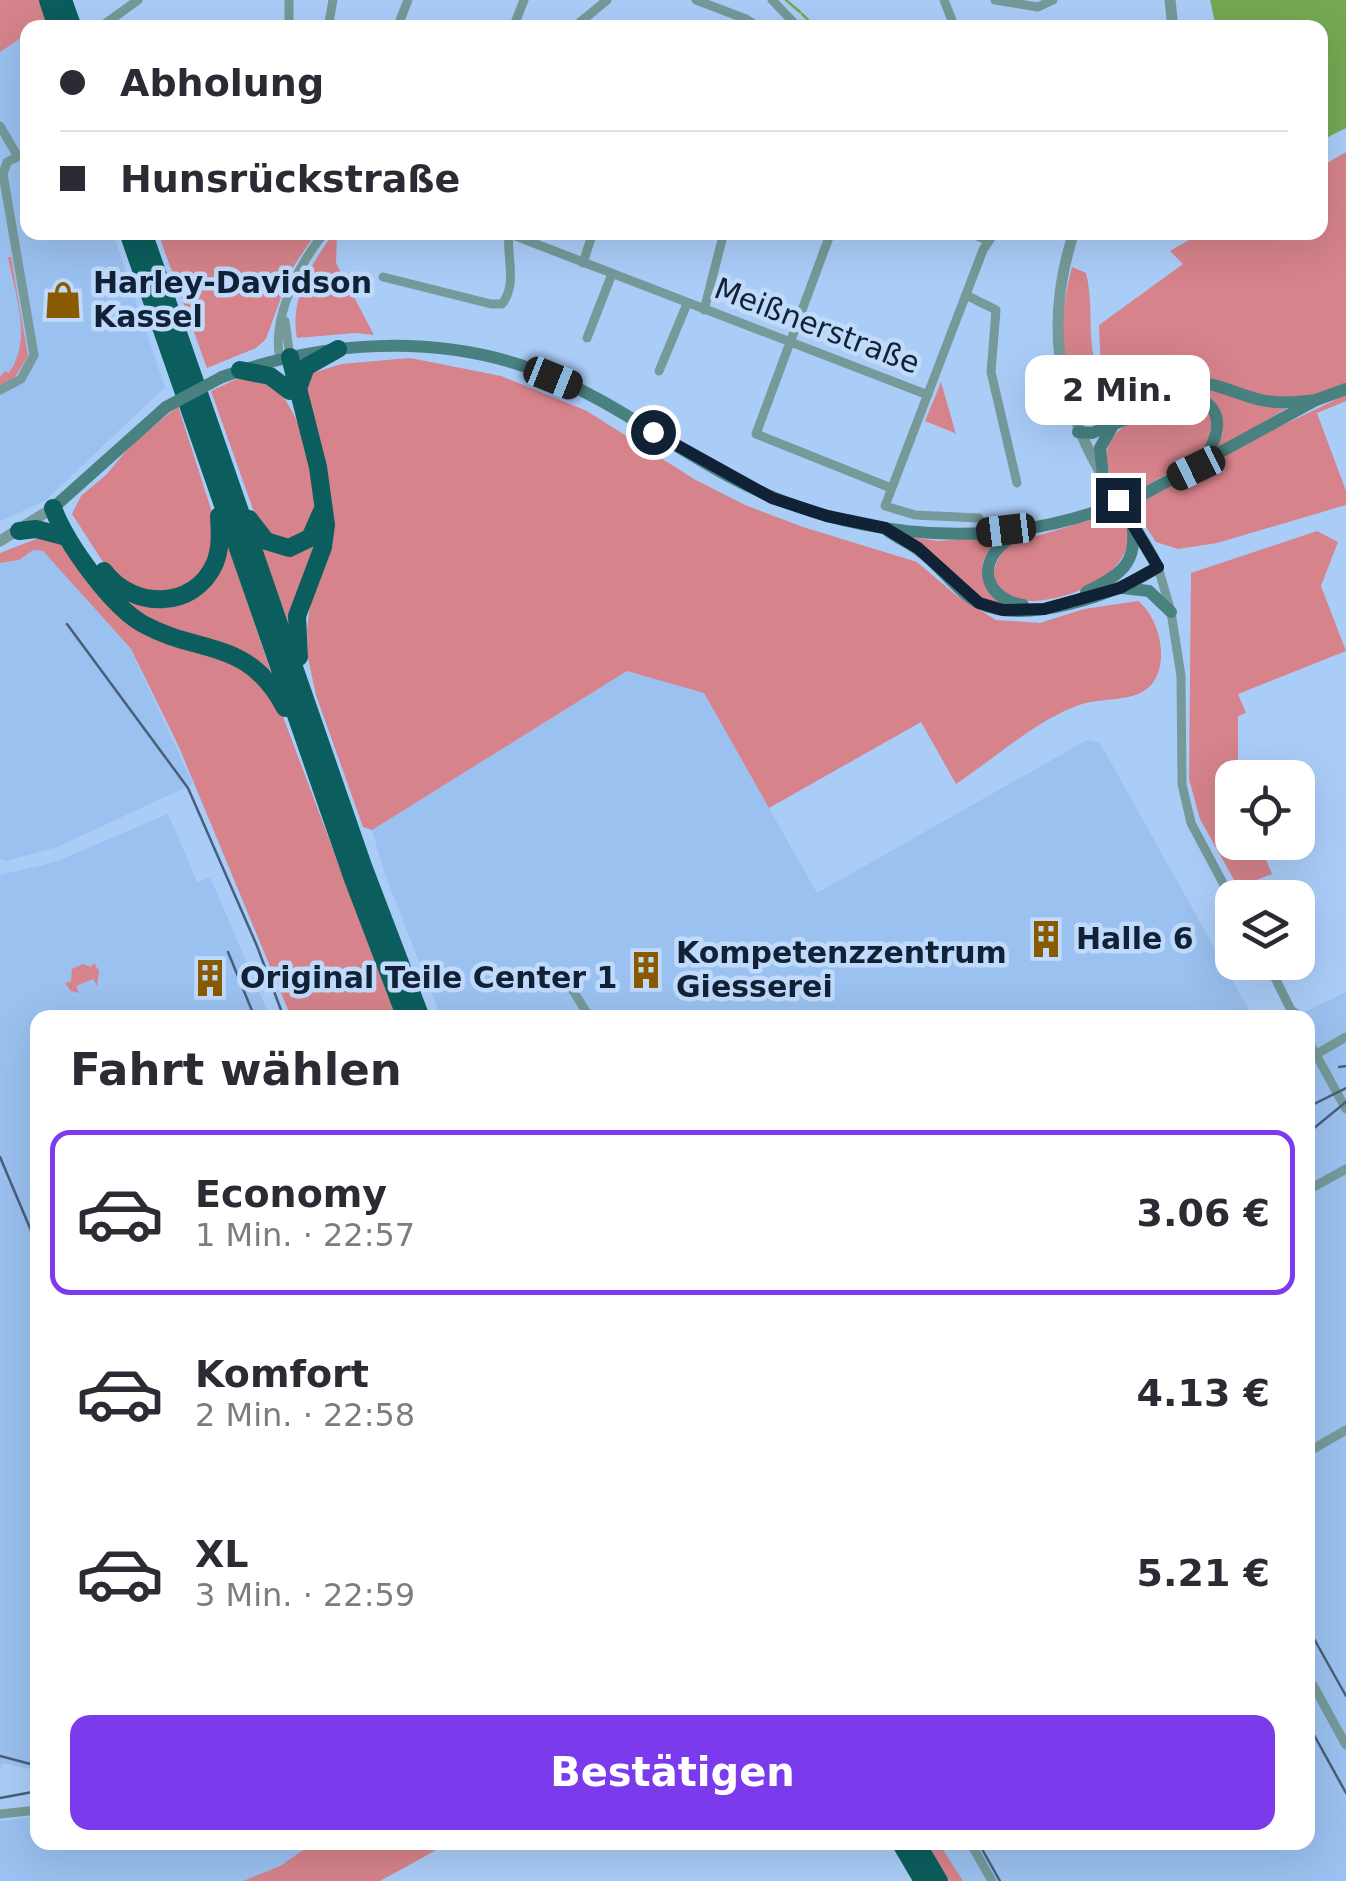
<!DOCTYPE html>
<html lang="de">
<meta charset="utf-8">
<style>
body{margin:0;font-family:"DejaVu Sans",sans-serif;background:#f7f7f7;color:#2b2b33;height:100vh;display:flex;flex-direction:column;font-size:38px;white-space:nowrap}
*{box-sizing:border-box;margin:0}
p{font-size:32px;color:#7c7c81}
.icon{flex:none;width:55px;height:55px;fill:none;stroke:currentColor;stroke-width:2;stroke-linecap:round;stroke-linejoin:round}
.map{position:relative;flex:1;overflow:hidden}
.drawer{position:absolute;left:30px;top:1010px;width:1285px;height:840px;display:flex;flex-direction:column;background:#fff;border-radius:20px;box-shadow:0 10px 40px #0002}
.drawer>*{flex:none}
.hud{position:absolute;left:20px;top:20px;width:1308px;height:220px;border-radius:20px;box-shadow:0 10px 40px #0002;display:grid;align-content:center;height:220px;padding:0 40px;background:#fff}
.tools{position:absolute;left:1215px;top:760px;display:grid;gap:20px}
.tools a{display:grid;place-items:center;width:100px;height:100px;border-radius:20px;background:#fff;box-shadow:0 10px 40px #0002;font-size:50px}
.end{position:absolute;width:45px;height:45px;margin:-22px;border:12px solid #122236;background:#fff;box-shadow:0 0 0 5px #fff}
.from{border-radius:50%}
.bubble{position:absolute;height:70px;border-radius:20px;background:#fff;box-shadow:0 10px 40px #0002;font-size:32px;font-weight:800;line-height:70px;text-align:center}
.car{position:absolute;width:30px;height:60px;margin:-30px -15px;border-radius:12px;box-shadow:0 0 8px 2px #0007;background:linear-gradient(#222 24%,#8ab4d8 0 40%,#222 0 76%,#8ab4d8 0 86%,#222 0)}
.hud b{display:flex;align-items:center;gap:35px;height:95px;font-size:38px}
.hud b+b{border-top:2px solid #e1e1e2}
.hud i{width:25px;height:25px;background:#2b2b33}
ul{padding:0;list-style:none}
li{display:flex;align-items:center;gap:30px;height:165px;margin:0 20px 15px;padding:0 20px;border:5px solid transparent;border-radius:20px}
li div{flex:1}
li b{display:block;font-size:38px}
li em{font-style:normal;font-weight:800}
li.on{border-color:#7c3aed}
li>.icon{width:90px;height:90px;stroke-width:1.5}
h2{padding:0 40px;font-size:45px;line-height:120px}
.action{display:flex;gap:20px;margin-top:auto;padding:20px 40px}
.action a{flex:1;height:115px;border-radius:20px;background:#7c3aed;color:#fff;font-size:40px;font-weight:800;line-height:115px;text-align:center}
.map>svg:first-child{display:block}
.built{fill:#9bc1f0}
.green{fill:#d6838b}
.water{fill:#75a853}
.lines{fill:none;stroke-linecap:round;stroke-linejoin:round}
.stream{stroke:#75a853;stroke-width:2.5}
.minor{stroke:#759a99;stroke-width:9}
.tertiary{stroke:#759a99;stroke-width:11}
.secondary{stroke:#488180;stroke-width:12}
.motorway{stroke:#0b5e5d;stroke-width:18}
.rail{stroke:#485f7b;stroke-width:2.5}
.secondary-bridge{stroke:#488180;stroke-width:12}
.route{stroke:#122236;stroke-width:12}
.labels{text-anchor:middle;stroke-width:9;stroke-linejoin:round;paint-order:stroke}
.poi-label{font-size:30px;font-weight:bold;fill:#122236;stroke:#bfdafa;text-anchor:start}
.street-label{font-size:30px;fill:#122236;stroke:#bfdafa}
</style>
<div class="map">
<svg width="1346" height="1881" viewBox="0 0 1346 1881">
<rect width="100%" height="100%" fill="#aacdf8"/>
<g class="built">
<polygon points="27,34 28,232 113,233 165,387 45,501 0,521 0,52"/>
<polygon points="33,550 43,551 131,650 193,784 57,847 6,861 0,859 0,563 19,560"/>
<polygon points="627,671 704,693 817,893 1087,740 1100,743 1253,1017 441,1017 385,875 372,830"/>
<polygon points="168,814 197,882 210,877 270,1017 38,1018 37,1771 3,1763 0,1769 0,875 55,862"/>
<polygon points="1346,992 1346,1881 963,1881 939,1843 1308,1842 1308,1018 1294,1017"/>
<polygon points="37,1816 38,1842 315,1843 280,1866 243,1881 0,1881 0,1821"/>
</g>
<g class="green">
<polygon points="0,0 41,0 50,27 28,28 27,34 0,52"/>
<path d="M1346 152V401L1317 413 1346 491V505L1217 543 1178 549 1156 542 1132 506 1248 442 1337 399 1292 405 1214 452 1223 433 1219 414 1194 393 1104 408 1082 403C1056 360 1060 314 1072 267L1086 273C1095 310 1085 337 1099 375H1110L1101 373 1099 325 1183 264 1170 251 1201 233 1320 232V167Z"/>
<path d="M335 232 337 233 336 263 374 335 355 333 297 338C289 300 312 261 335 232Z"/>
<polygon points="158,233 316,233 291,270 266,339 256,348 207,368"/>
<path d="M8 257H11L28 356 15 377 0 386V377L5 371 9 373C33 340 15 295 8 257Z"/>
<path d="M410 358 501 376 587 411 694 479 745 505 803 527 917 562 957 596 996 620 1040 623 1084 609 1138 601C1159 617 1170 661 1152 684 1137 703 1101 697 1079 705 1035 721 995 758 956 784L921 722 769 808 704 693 627 671 372 830 363 827 316 695 308 658 307 628 312 591 326 556 305 392 313 373 341 364Z"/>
<path d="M241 377C248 377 258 376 264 379 298 397 322 480 314 516 313 523 307 531 304 538L279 542 259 526 211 391Z"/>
<polygon points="941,382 956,434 957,434 925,421"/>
<path d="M1179 400 1201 406 1213 419 1206 451 1139 490 1122 494C1115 487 1114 482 1110 473 1093 428 1147 414 1179 400Z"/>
<polygon points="178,406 217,528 204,570 179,590 149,593 112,576 72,514 81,496 107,474 131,445"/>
<path d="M1120 511C1158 568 1058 611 1013 599 982 591 993 559 1010 544Z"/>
<polygon points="318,531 291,630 259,541 267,547"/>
<polygon points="1317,531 1338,542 1321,586 1346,651 1238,694 1246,713 1238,716 1238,777 1232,778 1232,842 1259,843 1272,874 1238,887 1200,819 1189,779 1191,573"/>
<path d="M904 536 938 541 1003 536C974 558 975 586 1006 606L980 599Z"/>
<polygon points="41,537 57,538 102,593 251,671 282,714 396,1017 291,1017 179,747 131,649 43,551 33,550 19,560 0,563 0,553"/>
<polygon points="225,537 274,681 135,615 116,590 193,593"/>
<polygon points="94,963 99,971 97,986 93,979 76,986 79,993 71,991 65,983 71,981 72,969 83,964 91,967"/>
<polygon points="315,1842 449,1842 449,1843 380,1881 243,1881 280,1866"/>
<polygon points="927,1843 939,1843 963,1881 949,1881"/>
</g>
<polygon class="water" points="1210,0 1346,0 1346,128 1320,141 1320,28 1216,27"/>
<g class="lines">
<g class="stream">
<polyline points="786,0 800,12"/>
<polyline points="802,14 816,28"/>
</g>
<g class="minor">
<polyline points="696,0 746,19 760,28"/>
<polyline points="772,0 799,28"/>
<polyline points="944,0 955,28"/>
<polyline points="995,0 1038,7 1053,0"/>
<polyline points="99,28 138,0"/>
<polyline points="289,28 289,0"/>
<polyline points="328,28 333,0"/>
<polyline points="397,28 408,0"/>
<polyline points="513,28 524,0"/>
<polyline points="573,28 607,0"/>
<polyline points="0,126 17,155"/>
<polyline points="505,232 928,395"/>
<polyline points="831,232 756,434 891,488"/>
<polyline points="968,232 987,240"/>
<polyline points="583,263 593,232"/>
<path d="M383 277 491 304H502C518 284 506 256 509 232"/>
<polyline points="966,295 996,310 991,372 1017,483"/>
<polyline points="704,310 724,232"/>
<polyline points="285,321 290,357"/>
<polyline points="587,338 612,274"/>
<path d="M280 359C271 318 299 264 325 232"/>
<polyline points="659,371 687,304"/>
<polyline points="0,390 21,379 34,355 3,174 7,162 28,152"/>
<polyline points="979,518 915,515 885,506 983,250 995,232"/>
<polyline points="1158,567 1171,612 1181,676 1182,784 1191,823 1232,900"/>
<polyline points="1267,962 1291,1010 1298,1015"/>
<polyline points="569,984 590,1018"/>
<polyline points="1308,1040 1346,1109"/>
<polyline points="1308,1059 1346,1037"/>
<polyline points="1308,1190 1346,1169"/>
<polyline points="1308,1452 1346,1430"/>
<polyline points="1313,1685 1346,1745"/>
<polyline points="0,1814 38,1810"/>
<polyline points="970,1842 992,1881"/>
</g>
<g class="tertiary">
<polyline points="1170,0 1173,28"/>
<path d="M1074 232C1045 320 1056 396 1102 475 1120 506 1143 534 1158 567"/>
<polyline points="0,541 53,508"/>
</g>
<g class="secondary">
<path d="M222 377C321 341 434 333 535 370 604 395 663 441 728 476 838 535 975 552 1095 512"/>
<path d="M1064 391C1111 438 1133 393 1185 384 1213 379 1234 394 1261 400 1279 404 1297 402 1316 400"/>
<path d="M1078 432 1092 433 1184 396C1227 400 1223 435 1201 462"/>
<polyline points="1103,476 1100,448 1112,427"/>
<polyline points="1142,495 1316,400 1346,389"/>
<polyline points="53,508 166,407"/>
<path d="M887 530C897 538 910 543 920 551 941 566 956 591 979 603 1025 626 1118 594 1158 567"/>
<path d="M1021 530C1012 537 1002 542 995 552 977 578 996 601 1023 605"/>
<polyline points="1123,588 1149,591 1171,612"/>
<path d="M1086 592C1119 575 1139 565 1132 523"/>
</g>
<g class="motorway">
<polyline points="48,0 57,28"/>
<polyline points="63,0 73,28"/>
<polyline points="128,232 353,879 406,1018"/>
<polyline points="143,232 363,866 421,1018"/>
<polyline points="290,357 318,467 326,525 323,547 297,616 299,657"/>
<polyline points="240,370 270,376 290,391"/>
<polyline points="299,386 306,367 338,349"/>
<path d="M53 508C66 543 111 606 143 624 199 655 249 638 285 708"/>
<polyline points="249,519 266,541 289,548 310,538 321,513"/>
<polyline points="19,531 36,529 67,537"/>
<path d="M104 571C132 609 194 611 215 563 221 548 220 532 219 516"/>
<polyline points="900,1842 923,1881"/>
<polyline points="916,1842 939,1881"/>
</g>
<g class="rail">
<polyline points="67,624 188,788 257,946 284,1018"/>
<polyline points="228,952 255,1018"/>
<polyline points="1339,1067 1346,1066"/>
<polyline points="1308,1107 1346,1088"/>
<polyline points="1308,1133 1346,1102"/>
<polyline points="0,1157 38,1247"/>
<polyline points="1308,1628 1346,1696"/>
<polyline points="1308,1724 1346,1793"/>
<polyline points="0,1756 38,1766"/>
<polyline points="0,1798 38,1791"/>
<polyline points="978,1842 1000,1881"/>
</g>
<g class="secondary-bridge">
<polyline points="166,407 222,377"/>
<polyline points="1095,512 1142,495"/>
</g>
</g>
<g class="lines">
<polyline class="route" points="653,432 772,498 827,516 885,528 918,548 979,603 1003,610 1044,609 1120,588 1158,567 1118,500"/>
</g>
<defs>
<g id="shop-bare" transform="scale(3)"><path d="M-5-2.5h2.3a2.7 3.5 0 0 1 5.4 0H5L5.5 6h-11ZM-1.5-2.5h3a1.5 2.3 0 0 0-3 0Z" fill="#895a00" stroke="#bfdafa" stroke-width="2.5" paint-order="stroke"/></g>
<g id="building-bare" transform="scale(3)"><path d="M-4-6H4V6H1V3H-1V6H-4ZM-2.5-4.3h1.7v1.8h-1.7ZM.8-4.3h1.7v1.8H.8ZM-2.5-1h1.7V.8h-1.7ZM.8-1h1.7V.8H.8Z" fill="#895a00" stroke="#bfdafa" stroke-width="2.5" paint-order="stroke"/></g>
</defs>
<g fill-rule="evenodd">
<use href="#shop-bare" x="63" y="300"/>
<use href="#building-bare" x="1046" y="939"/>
<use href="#building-bare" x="646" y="970"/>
<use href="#building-bare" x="210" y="978"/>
</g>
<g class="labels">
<g class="poi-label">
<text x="93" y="293">Harley-Davidson<tspan x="93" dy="34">Kassel</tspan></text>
<text x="1076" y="949">Halle 6</text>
<text x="676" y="963">Kompetenzzentrum<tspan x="676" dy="34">Giesserei</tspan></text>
<text x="240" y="988">Original Teile Center 1</text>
</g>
<g class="street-label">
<text transform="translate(817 326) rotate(21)" y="10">Meißnerstraße</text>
</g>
</g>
</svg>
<div class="tools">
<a><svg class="icon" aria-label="locate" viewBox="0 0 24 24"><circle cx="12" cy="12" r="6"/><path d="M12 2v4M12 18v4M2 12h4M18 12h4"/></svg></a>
<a><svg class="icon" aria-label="layers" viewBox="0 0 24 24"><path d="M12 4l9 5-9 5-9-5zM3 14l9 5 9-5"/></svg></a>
</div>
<i class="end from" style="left:653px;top:432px"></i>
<i class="end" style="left:1118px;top:500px"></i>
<div class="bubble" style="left:1025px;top:355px;width:185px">2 Min.</div>
<i class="car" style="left:553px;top:378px;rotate:112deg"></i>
<i class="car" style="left:1196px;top:468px;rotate:244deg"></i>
<i class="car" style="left:1006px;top:530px;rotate:263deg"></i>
<div class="hud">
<b><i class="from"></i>Abholung</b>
<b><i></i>Hunsrückstraße</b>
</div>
<section class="drawer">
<h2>Fahrt wählen</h2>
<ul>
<li class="on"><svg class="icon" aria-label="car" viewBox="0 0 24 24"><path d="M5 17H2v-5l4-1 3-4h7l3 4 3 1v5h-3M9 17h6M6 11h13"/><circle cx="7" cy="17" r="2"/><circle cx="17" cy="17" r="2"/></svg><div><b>Economy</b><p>1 Min. · 22:57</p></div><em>3.06 €</em></li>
<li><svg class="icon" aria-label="car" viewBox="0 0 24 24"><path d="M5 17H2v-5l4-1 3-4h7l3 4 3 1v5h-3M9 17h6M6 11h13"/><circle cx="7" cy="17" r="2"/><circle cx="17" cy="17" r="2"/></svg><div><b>Komfort</b><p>2 Min. · 22:58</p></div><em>4.13 €</em></li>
<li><svg class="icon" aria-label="car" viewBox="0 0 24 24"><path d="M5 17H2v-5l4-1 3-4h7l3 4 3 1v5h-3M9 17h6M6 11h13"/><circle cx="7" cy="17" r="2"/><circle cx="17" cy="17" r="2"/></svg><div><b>XL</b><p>3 Min. · 22:59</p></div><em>5.21 €</em></li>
</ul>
<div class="action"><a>Bestätigen</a></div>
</section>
</div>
